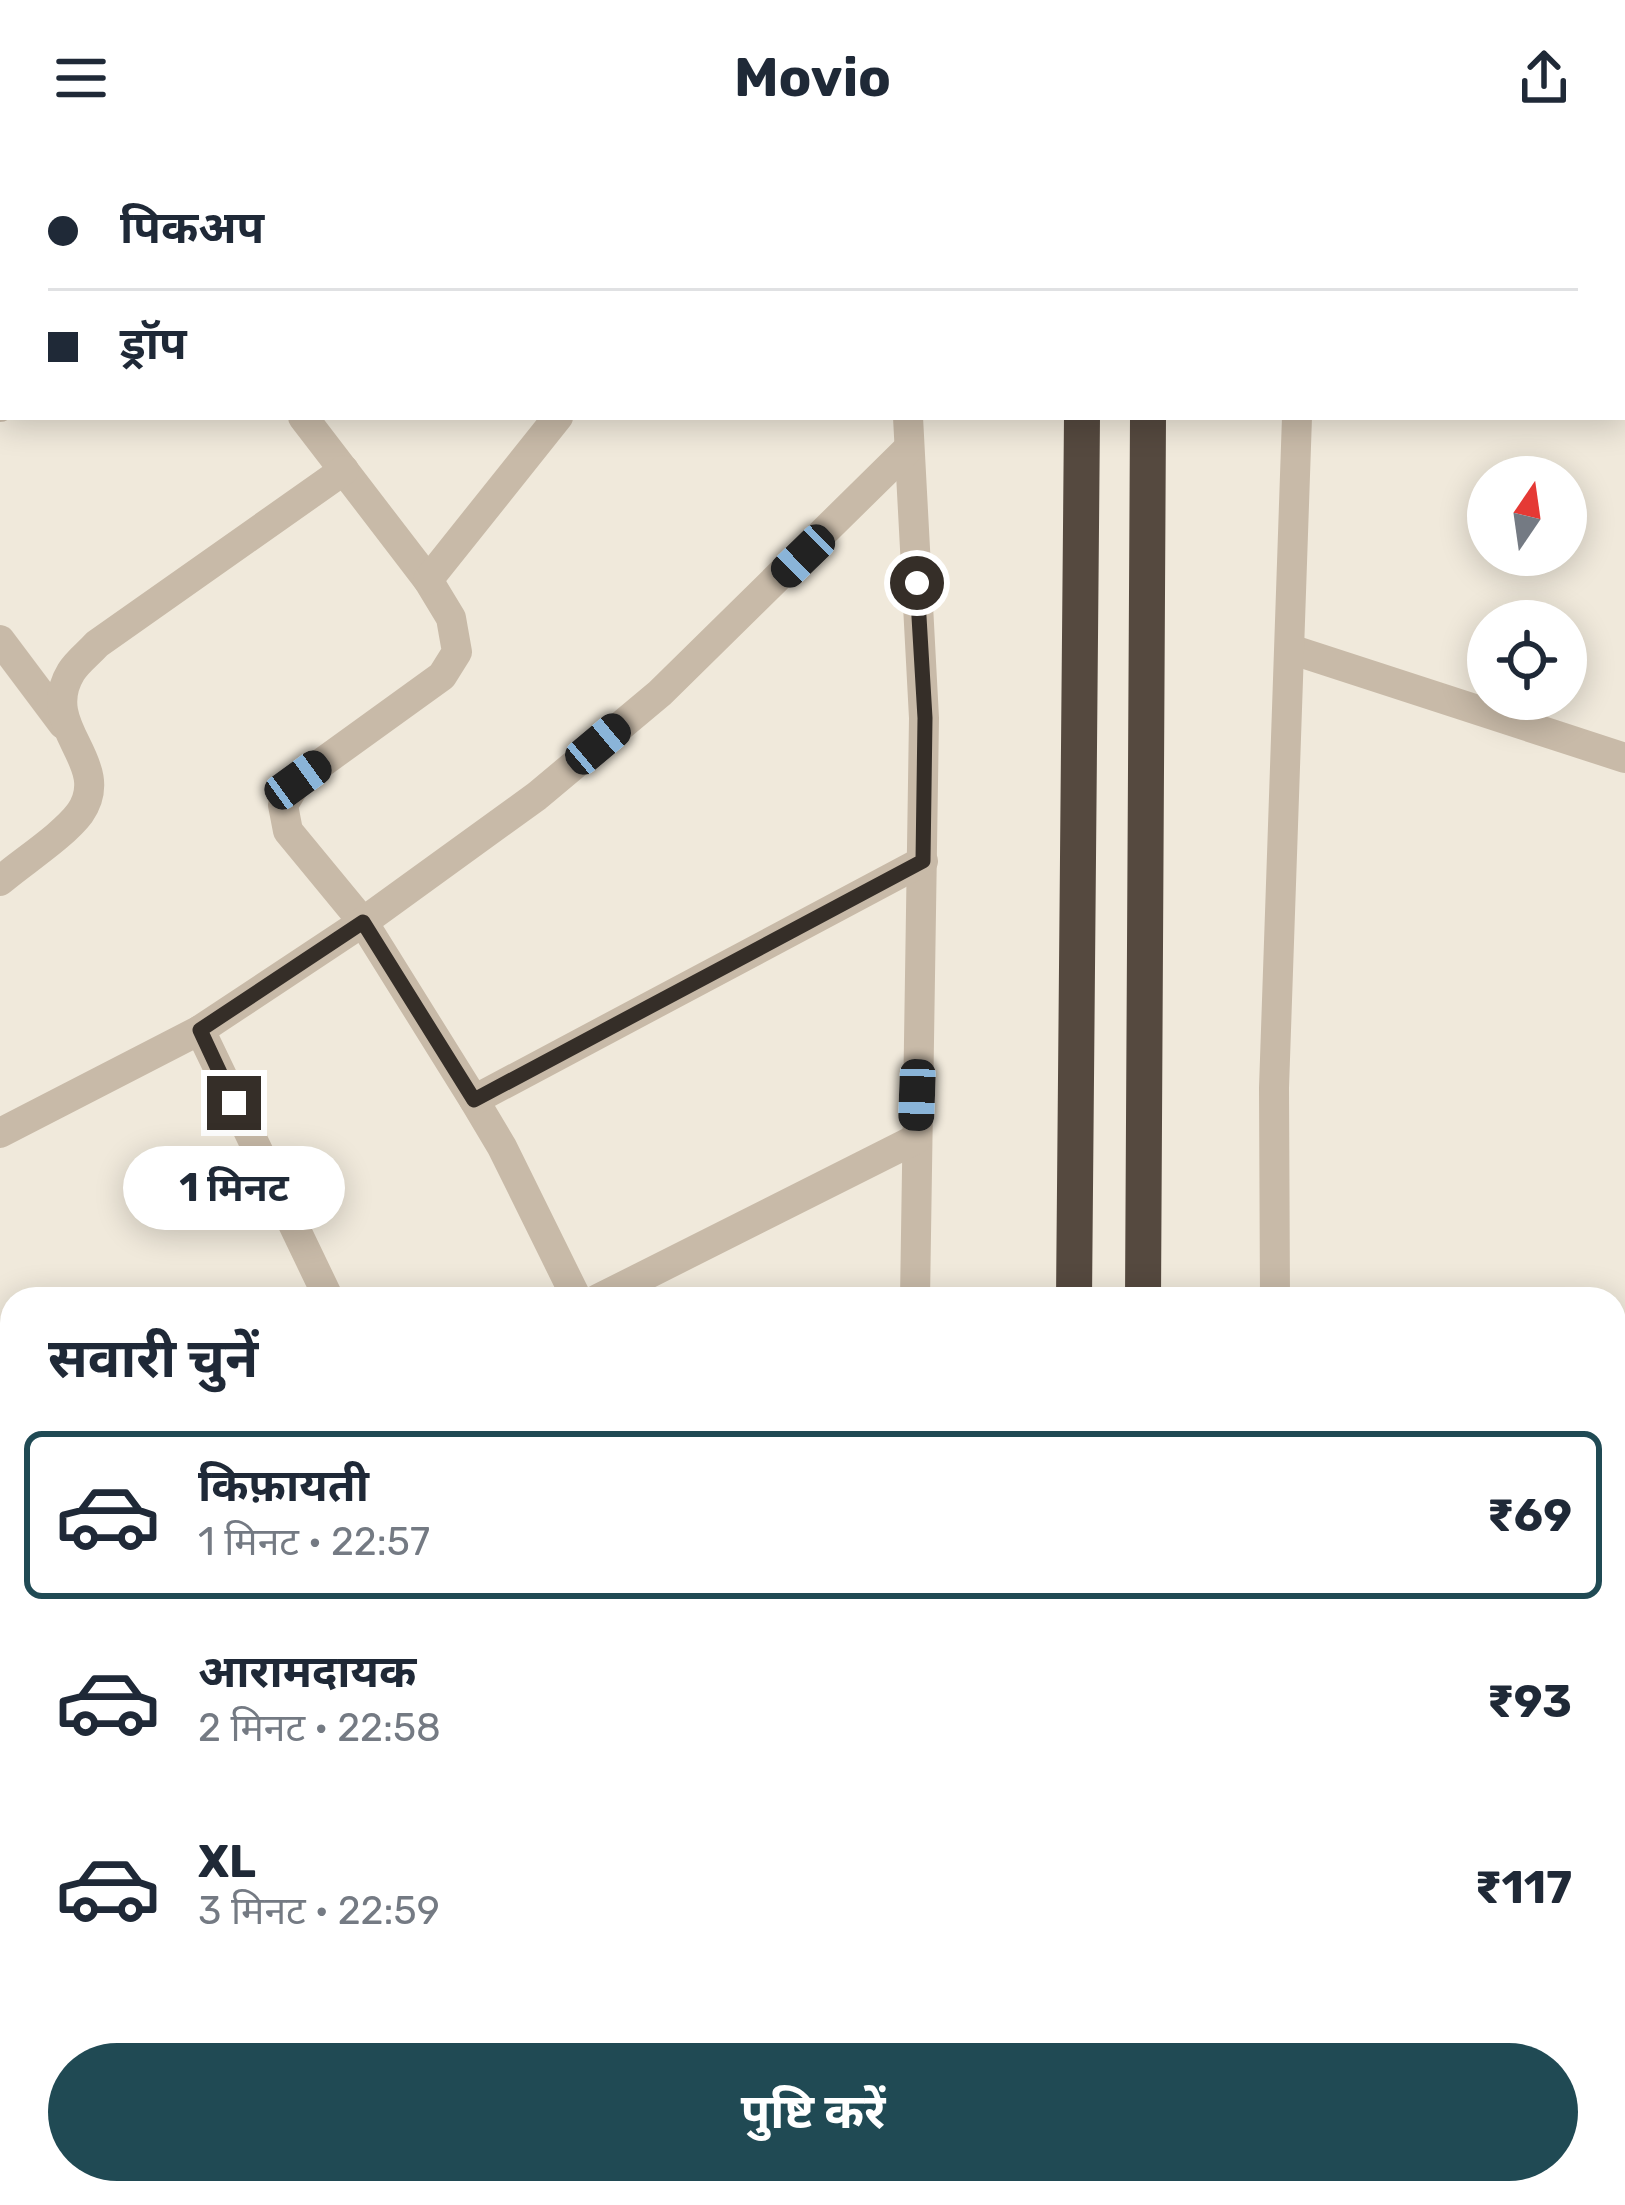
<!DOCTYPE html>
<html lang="hi">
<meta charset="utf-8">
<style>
body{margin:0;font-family:Rubik,"Noto Sans Devanagari",sans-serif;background:#f2f2f3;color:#1f2937;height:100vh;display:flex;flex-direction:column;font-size:45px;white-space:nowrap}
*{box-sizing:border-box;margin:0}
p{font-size:39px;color:#747a83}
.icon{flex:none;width:66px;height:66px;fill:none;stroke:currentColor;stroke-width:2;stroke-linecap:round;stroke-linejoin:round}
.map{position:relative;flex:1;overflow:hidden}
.sheet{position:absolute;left:0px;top:1131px;width:1626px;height:918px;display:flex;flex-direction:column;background:#fff;border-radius:36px 36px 0 0;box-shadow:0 6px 30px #0003}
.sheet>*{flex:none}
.banner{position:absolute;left:0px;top:0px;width:1626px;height:264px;box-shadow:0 6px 30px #0003;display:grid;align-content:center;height:264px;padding:0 48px;background:#fff}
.needle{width:78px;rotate:13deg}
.buttons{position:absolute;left:1467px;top:300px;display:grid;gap:24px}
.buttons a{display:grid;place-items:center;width:120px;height:120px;border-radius:50%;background:#fff;box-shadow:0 6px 30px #0003;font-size:60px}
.end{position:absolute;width:54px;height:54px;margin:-27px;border:15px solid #352e28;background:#fff;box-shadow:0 0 0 6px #fff}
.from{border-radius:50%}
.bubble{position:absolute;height:84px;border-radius:42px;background:#fff;box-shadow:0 6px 30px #0003;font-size:39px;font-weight:700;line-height:84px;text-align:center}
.car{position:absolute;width:36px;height:72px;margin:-36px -18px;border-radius:15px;box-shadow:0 0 9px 3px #0007;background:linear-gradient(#222 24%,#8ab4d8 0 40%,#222 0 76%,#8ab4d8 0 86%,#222 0)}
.banner b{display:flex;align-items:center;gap:42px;height:114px;font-size:45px}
.banner b+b{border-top:3px solid #e0e1e3}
.banner i{width:30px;height:30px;background:#1f2937}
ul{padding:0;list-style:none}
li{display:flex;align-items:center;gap:36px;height:168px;margin:0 24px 18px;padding:0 24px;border:6px solid transparent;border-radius:18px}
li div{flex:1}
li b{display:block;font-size:45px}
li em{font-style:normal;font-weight:700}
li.selected{border-color:#204a54}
li>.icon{width:108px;height:108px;stroke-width:1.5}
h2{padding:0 48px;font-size:54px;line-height:144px}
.primary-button{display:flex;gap:24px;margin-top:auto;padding:24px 48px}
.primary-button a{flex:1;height:138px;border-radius:72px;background:#204a54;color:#fff;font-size:48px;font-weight:700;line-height:138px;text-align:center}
header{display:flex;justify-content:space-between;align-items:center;height:156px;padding:0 48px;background:#fff;font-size:54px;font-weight:700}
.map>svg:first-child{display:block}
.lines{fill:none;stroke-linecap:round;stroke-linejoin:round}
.minor{stroke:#c8baa8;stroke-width:30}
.highway{stroke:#55493f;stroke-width:36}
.rail{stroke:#352e28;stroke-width:9;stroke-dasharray:3 9;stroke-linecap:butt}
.route{stroke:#352e28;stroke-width:15}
</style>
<header><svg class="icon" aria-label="menu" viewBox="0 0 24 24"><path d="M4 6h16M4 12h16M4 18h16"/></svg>Movio<svg class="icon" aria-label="share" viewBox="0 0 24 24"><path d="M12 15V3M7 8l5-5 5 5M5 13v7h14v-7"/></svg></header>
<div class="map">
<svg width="1625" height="2049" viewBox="0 0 1625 2049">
<rect width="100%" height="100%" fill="#f0e9db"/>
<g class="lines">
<g class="minor">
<polyline points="101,0 103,3"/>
<polyline points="652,0 659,3"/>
<polyline points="1359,0 1365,3"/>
<polyline points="820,3 831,3"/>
<polyline points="1623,20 1625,18"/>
<polyline points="1623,110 1625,111"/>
<polyline points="0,251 3,249"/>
<polyline points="303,261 428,424 451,462 457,496 442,520 298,624 283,649 288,675 363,766 474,944 502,991 577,1143"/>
<polyline points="908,261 924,562 915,1143"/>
<polyline points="428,424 558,261"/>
<polyline points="0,484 63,568"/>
<polyline points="1290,493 1625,602"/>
<path d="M0 725C22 706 63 680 80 657 115 606 37 572 71 516 77 506 89 497 97 488L344 314"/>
<polyline points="200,874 329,1143"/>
<polyline points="474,944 923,705"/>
<polyline points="0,977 200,874 363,766 537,640 660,537 909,292"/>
<polyline points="598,1143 916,983"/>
<polyline points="1275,1143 1274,932 1297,261"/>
<polyline points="0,1300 12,1324"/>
<polyline points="1614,1584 1625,1577"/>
<polyline points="0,1593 12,1588"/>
<polyline points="1614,1710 1625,1708"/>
<polyline points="0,1792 12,1788"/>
<polyline points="1614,1920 1625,1921"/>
<polyline points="311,2037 315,2049"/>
<polyline points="571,2037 573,2049"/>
<polyline points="913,2037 914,2049"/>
<polyline points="1402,2037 1405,2049"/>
<polyline points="0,2039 34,2037"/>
<polyline points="1239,2049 1239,2037"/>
</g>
<g class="highway">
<polyline points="1082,0 1082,3"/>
<polyline points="1149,0 1149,3"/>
<polyline points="1074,1143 1082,261"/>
<polyline points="1143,1143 1148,261"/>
<polyline points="1066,2049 1066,2037"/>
<polyline points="1137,2049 1137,2037"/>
</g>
<g class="rail">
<polyline points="1135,0 1142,3"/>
<polyline points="1201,0 1208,3"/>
<polyline points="1623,179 1625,180"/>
<polyline points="1623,206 1625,207"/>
</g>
</g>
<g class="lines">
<polyline class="route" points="234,947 200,874 363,766 474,944 923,705 925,562 917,427"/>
</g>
</svg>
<div class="buttons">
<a><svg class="needle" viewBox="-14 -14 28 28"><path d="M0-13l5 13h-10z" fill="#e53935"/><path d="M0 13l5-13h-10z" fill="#747a83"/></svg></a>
<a><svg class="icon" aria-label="locate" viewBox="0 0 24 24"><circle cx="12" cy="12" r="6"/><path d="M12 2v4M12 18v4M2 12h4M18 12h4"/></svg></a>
</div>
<i class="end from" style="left:917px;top:427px"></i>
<i class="end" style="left:234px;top:947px"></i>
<div class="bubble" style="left:123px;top:990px;width:222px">1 मिनट</div>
<i class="car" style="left:803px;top:400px;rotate:226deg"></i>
<i class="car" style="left:598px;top:588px;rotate:50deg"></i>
<i class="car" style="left:298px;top:624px;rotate:54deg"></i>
<i class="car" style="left:917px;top:939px;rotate:182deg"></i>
<div class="banner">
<b><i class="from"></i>पिकअप</b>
<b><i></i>ड्रॉप</b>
</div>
<section class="sheet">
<h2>सवारी चुनें</h2>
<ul>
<li class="selected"><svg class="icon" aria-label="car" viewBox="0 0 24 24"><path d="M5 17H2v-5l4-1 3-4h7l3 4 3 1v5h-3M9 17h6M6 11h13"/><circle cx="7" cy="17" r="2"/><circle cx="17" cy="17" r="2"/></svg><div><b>किफ़ायती</b><p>1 मिनट · 22:57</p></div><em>₹69</em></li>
<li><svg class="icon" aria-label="car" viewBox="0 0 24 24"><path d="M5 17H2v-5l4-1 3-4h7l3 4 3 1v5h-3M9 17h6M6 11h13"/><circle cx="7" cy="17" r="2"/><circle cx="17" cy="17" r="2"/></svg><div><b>आरामदायक</b><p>2 मिनट · 22:58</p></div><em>₹93</em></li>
<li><svg class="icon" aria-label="car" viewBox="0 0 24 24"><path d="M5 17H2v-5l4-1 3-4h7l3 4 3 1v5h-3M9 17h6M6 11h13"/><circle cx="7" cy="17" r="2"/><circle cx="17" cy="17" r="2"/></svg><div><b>XL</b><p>3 मिनट · 22:59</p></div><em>₹117</em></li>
</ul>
<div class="primary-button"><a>पुष्टि करें</a></div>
</section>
</div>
